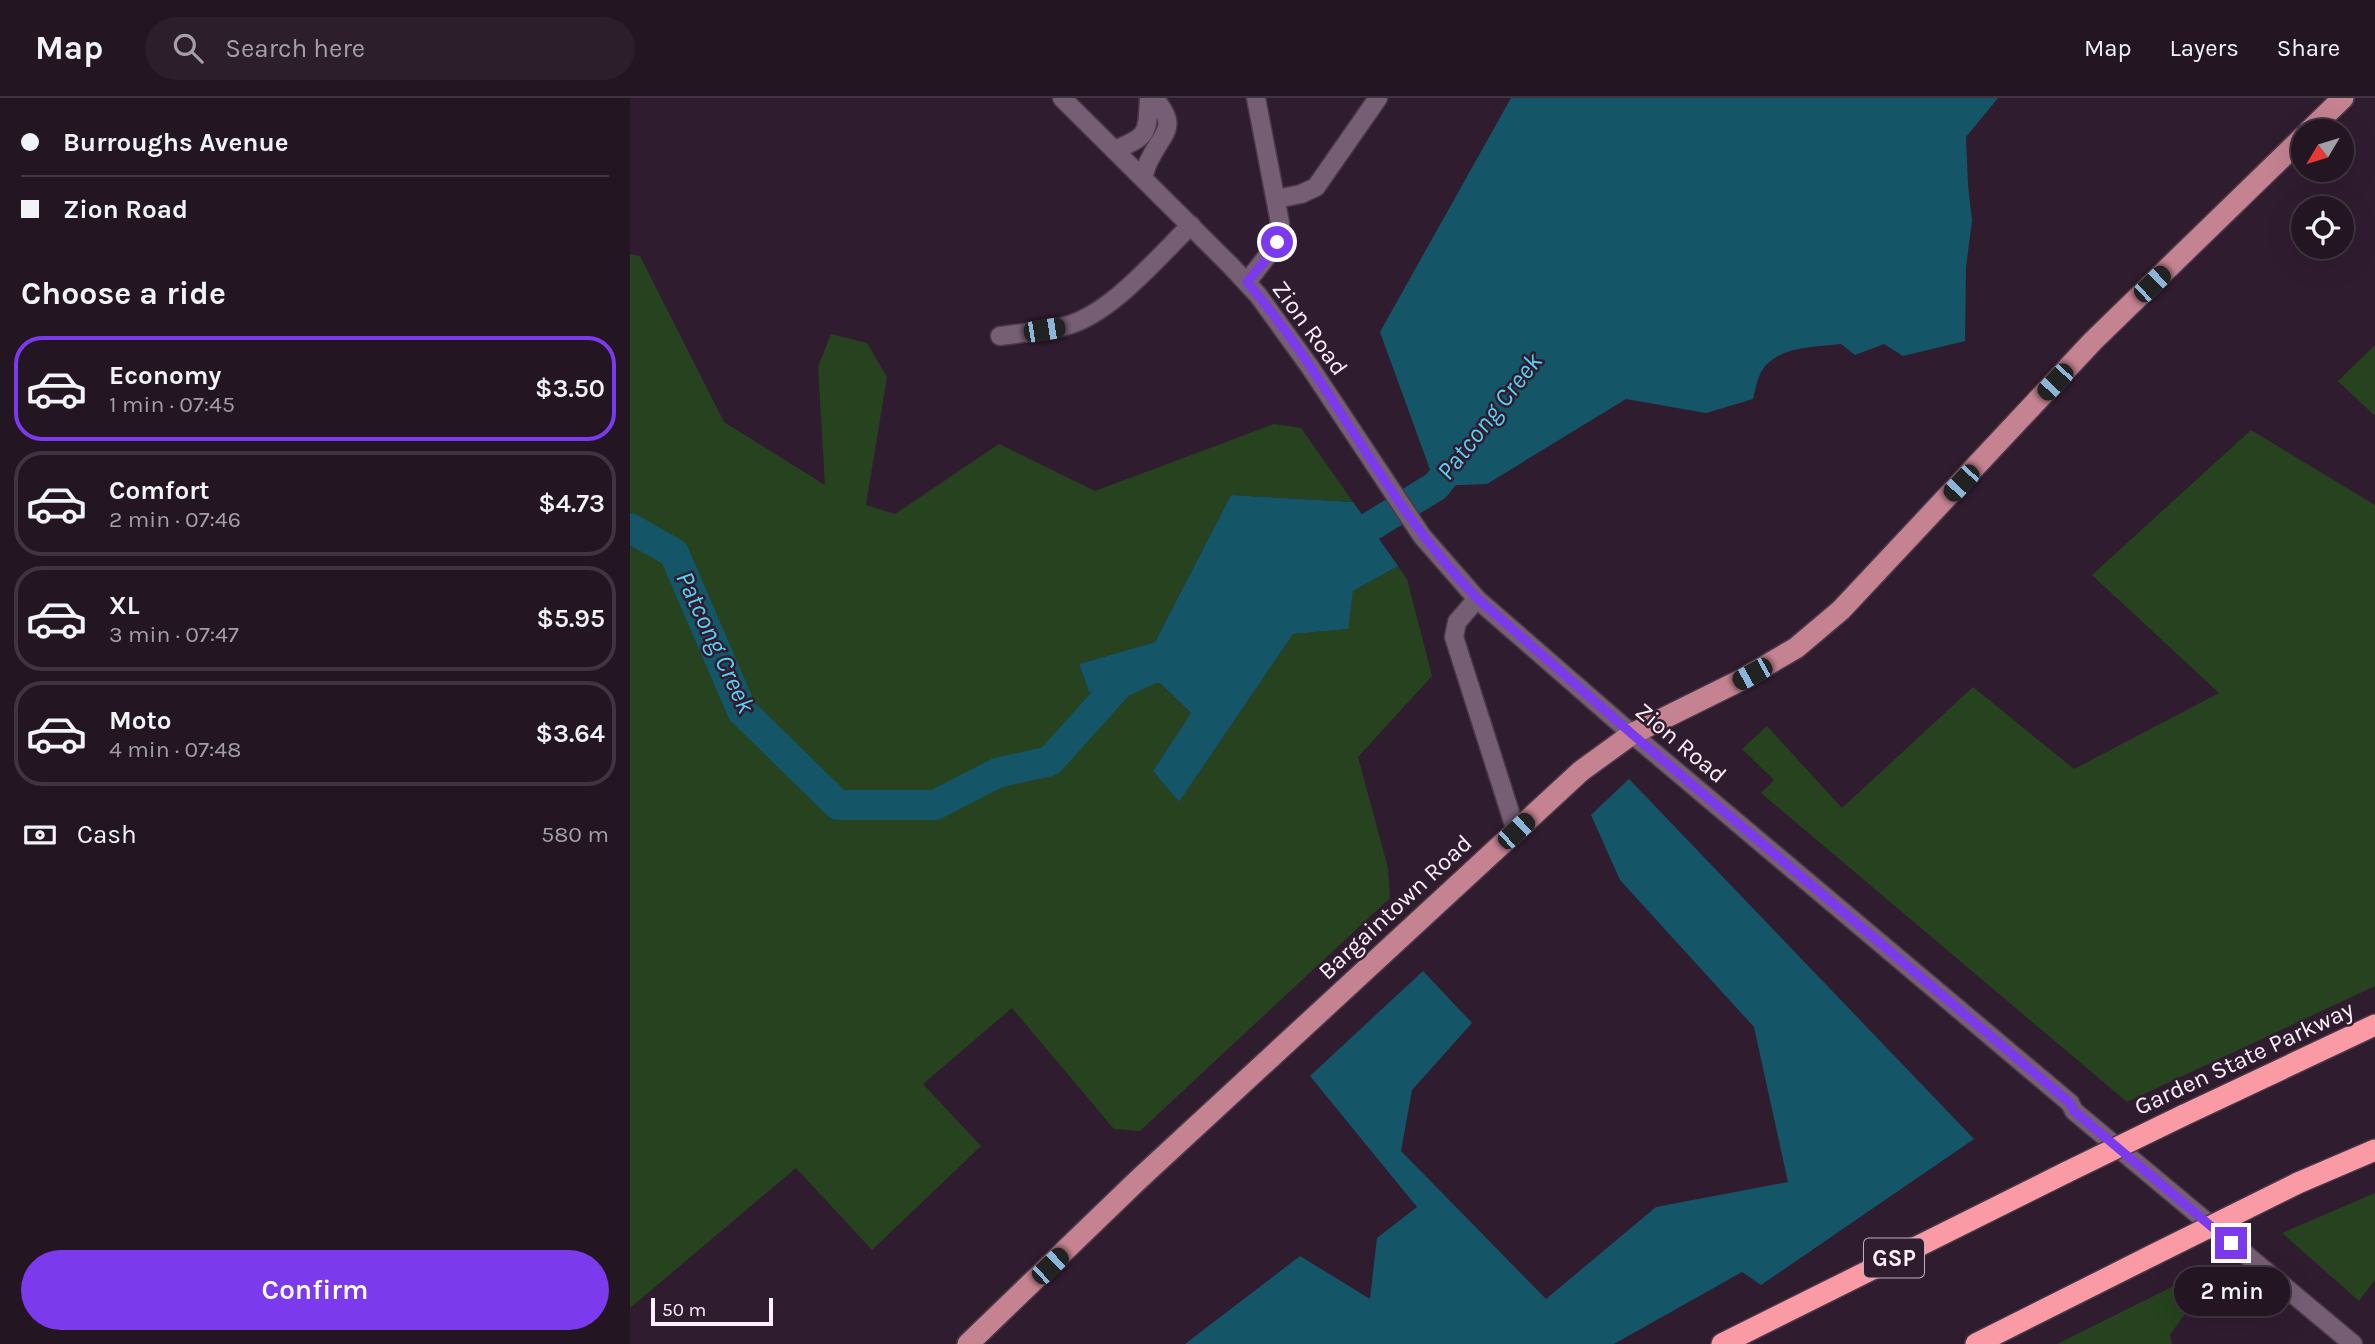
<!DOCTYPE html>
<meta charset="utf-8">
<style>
body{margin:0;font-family:Karla,sans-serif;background:#2c1e2b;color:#f1f3f6;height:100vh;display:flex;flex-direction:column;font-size:26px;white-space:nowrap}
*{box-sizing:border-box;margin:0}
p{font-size:23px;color:#a39fa6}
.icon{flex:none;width:38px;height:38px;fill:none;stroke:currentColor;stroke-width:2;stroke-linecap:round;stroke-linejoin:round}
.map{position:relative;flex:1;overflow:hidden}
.details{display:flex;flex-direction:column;background:#241523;width:630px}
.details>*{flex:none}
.hud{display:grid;align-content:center;height:154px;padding:0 21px;background:#241523}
.needle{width:46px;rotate:232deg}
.buttons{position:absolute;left:1661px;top:21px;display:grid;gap:14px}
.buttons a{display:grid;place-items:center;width:63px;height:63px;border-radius:50%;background:#241523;box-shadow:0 7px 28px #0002,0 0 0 2px #413441;font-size:35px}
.scale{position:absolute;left:21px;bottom:18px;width:122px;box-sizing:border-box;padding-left:7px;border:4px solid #fef0fc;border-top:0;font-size:19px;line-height:24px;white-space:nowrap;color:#fef0fc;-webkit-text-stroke:5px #301c2f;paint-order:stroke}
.end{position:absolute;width:32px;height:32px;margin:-16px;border:9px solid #7c3aed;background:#fff;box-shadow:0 0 0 4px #fff}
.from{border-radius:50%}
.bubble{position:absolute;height:49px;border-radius:24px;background:#241523;box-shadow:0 7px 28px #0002,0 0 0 2px #413441;font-size:23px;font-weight:600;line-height:49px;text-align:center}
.car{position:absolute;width:21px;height:42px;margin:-21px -10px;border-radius:9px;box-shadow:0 0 5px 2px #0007;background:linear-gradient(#222 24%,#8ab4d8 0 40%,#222 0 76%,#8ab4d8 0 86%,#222 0)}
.hud b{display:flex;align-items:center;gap:24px;height:66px;font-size:26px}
.hud b+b{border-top:2px solid #413441}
.hud i{width:18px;height:18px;background:#f1f3f6}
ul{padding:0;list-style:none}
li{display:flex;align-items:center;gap:21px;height:105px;margin:0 14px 10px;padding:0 7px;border:4px solid #413441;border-radius:28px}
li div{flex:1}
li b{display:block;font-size:26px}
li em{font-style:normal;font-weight:600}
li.on{border-color:#7c3aed}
li>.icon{width:63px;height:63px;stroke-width:1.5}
h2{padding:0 21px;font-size:32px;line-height:84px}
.pay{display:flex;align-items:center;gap:18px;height:77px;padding:0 21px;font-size:26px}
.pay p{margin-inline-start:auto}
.button{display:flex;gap:14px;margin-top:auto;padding:14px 21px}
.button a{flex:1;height:80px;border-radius:42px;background:#7c3aed;color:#fff;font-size:28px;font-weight:600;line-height:80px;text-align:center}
header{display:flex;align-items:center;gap:42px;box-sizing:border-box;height:98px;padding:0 35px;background:#241523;border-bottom:2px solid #413441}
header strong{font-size:33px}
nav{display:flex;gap:38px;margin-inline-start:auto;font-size:24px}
.search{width:490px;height:63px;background:#2c1e2b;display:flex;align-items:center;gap:18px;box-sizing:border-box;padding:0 24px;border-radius:38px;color:#a39fa6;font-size:26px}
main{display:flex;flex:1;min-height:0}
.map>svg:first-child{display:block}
.green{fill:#26421e}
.water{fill:#145668}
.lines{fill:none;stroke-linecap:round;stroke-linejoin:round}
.river{stroke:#145668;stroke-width:30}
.minor-casing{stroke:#4b3949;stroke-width:21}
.major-casing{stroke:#4b3949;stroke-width:24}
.highway-casing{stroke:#4b3949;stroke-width:24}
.minor{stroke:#765e74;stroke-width:18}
.major{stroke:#c58291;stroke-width:21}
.highway{stroke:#f99aa4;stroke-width:21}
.highway-bridge-casing{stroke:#4b3949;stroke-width:24;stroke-linecap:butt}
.highway-bridge{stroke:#f99aa4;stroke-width:21}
.route{stroke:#7c3aed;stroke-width:9}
.labels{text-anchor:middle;stroke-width:5;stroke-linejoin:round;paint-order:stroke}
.shield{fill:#301c2f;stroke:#c0b0be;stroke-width:2}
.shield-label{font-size:23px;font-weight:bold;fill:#fef0fc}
.street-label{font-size:24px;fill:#fef0fc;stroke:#301c2f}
.water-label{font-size:26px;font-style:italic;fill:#59cff3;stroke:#301c2f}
</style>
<header>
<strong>Map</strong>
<div class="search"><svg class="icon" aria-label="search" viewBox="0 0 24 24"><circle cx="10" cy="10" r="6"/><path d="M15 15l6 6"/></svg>Search here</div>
<nav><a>Map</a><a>Layers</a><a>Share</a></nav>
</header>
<main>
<section class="details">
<div class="hud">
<b><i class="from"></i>Burroughs Avenue</b>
<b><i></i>Zion Road</b>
</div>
<h2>Choose a ride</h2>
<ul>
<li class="on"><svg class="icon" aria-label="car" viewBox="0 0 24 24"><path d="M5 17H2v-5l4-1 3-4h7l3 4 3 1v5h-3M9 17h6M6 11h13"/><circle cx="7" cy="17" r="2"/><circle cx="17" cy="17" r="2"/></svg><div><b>Economy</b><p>1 min · 07:45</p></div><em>$3.50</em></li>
<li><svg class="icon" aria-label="car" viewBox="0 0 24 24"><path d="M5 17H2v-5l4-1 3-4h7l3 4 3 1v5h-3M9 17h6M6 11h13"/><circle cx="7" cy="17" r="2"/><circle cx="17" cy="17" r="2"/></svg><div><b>Comfort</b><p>2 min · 07:46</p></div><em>$4.73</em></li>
<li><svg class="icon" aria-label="car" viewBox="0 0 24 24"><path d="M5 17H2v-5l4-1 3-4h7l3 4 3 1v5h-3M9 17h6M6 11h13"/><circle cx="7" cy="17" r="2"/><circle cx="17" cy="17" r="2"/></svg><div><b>XL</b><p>3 min · 07:47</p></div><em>$5.95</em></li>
<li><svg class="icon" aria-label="car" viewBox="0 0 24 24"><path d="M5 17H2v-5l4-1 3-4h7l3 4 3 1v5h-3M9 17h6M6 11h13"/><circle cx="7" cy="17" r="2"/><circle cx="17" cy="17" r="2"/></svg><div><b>Moto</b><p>4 min · 07:48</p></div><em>$3.64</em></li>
</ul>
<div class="pay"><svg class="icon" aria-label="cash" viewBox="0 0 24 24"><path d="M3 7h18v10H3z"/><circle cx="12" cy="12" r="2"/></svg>Cash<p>580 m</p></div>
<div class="button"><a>Confirm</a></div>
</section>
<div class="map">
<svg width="1745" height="1246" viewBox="0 0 1745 1246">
<rect width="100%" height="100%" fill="#301c2f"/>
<g class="green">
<polygon points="0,156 10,158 94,324 195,387 188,269 201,236 237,245 257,279 236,407 265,416 369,346 465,393 644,326 671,330 723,404 601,397 525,544 449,566 459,594 530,585 561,615 523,673 549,704 663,536 717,531 723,493 768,468 777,481 802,578 728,659 758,770 760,800 510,1033 484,1031 382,910 293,986 351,1048 242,1152 166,1070 0,1210"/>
<polygon points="1745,247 1745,318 1708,283"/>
<polygon points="1621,332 1745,407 1745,888 1497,1004 1131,695 1144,682 1112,651 1137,628 1212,710 1343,589 1444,671 1589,595 1462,477"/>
<polygon points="1745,1095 1745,1182 1729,1203 1652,1135"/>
<polygon points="1578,1171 1583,1176 1540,1237 1542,1246 1427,1246"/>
</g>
<g class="water">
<path d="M881 0H1368L1336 39 1338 87 1342 123 1336 169 1335 243 1273 258 1254 246 1225 257 1211 246C1184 249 1146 248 1131 274 1127 282 1125 292 1123 301L1076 315 996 301 857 386 806 388 750 234Z"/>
<polygon points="601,397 723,404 768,468 723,493 718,531 663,536 549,704 523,673 561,615 530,585 459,594 449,566 525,544"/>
<polygon points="999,681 1344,1041 1131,1187 1112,1174 984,1246 555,1246 670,1158 740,1201 747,1140 787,1109 680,978 793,873 842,925 782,992 771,1053 916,1201 1026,1109 1158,1084 1124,929 990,782 961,717"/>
</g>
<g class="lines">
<g class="river">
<polyline points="0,430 44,455 112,613 208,707 305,707 367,675 420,663 490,585 521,571"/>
<polyline points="701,434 730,435 806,388 830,358"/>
</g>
<g class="minor-casing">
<g id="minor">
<polyline points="432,0 600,167 628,197 680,269 792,438 847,501 1002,636 1440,1005 1444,1013 1723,1246"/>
<path d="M484 52C519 38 517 36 519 0"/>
<path d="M513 80C515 73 517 65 521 59 534 33 549 29 524 0"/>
<polyline points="646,101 671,96 686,89 748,0"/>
<polyline points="617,184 645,148 650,125 626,0"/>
<path d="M370 238C391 235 414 233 435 228 480 217 527 160 561 127"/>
<polyline points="847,501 827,524 824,539 886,733"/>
</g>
</g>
<g class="major-casing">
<g id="major">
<polyline points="1679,33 1713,0"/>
<polyline points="338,1246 508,1082 951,673 1002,636 1109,583 1166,550 1211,512 1463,243 1673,39"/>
</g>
</g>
<g class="highway-casing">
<g id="highway">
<polyline points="1552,1018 1745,927"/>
<polyline points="1668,1085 1745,1052"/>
<polyline points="1092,1246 1437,1074"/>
<polyline points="1346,1246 1525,1156"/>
</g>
</g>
<use href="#minor" class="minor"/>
<use href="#major" class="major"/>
<use href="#highway" class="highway"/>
<g class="highway-bridge-casing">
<g id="highway-bridge">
<polyline points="1437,1074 1552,1018"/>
<polyline points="1525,1156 1668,1085"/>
</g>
</g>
<use href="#highway-bridge" class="highway-bridge"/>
</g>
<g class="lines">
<path class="route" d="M647 144 634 164 617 184C703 284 755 407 848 501L1002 636 1440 1005 1444 1013 1601 1145"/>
</g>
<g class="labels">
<rect class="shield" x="1234" y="1140.5" width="60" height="39" rx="5"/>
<g class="shield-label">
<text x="1264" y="1168">GSP</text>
</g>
<g class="street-label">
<text transform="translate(680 230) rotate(54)" y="8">Zion Road</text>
<text transform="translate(1051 645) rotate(40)" y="8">Zion Road</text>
<text transform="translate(765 809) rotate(-43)" y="8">Bargaintown Road</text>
<text transform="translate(1614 960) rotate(-25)" y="8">Garden State Parkway</text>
</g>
<g class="water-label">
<text transform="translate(859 318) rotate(-52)" y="9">Patcong Creek</text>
<text transform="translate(86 544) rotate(65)" y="9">Patcong Creek</text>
</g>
</g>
</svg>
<div class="buttons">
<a><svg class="needle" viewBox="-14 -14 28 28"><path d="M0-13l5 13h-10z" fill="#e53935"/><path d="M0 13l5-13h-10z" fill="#a39fa6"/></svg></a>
<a><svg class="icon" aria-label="locate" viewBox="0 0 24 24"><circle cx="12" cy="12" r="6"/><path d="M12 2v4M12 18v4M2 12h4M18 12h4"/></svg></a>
</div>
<div class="scale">50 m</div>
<i class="end from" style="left:647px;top:144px"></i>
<i class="end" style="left:1601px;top:1145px"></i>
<div class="bubble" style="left:1544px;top:1169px;width:116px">2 min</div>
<i class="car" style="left:1522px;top:186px;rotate:46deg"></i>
<i class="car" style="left:414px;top:232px;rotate:81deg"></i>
<i class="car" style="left:1425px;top:284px;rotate:223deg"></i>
<i class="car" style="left:1331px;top:385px;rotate:223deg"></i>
<i class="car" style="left:1122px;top:576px;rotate:241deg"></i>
<i class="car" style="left:886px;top:733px;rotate:47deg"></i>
<i class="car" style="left:420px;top:1168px;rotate:46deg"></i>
</div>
</main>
